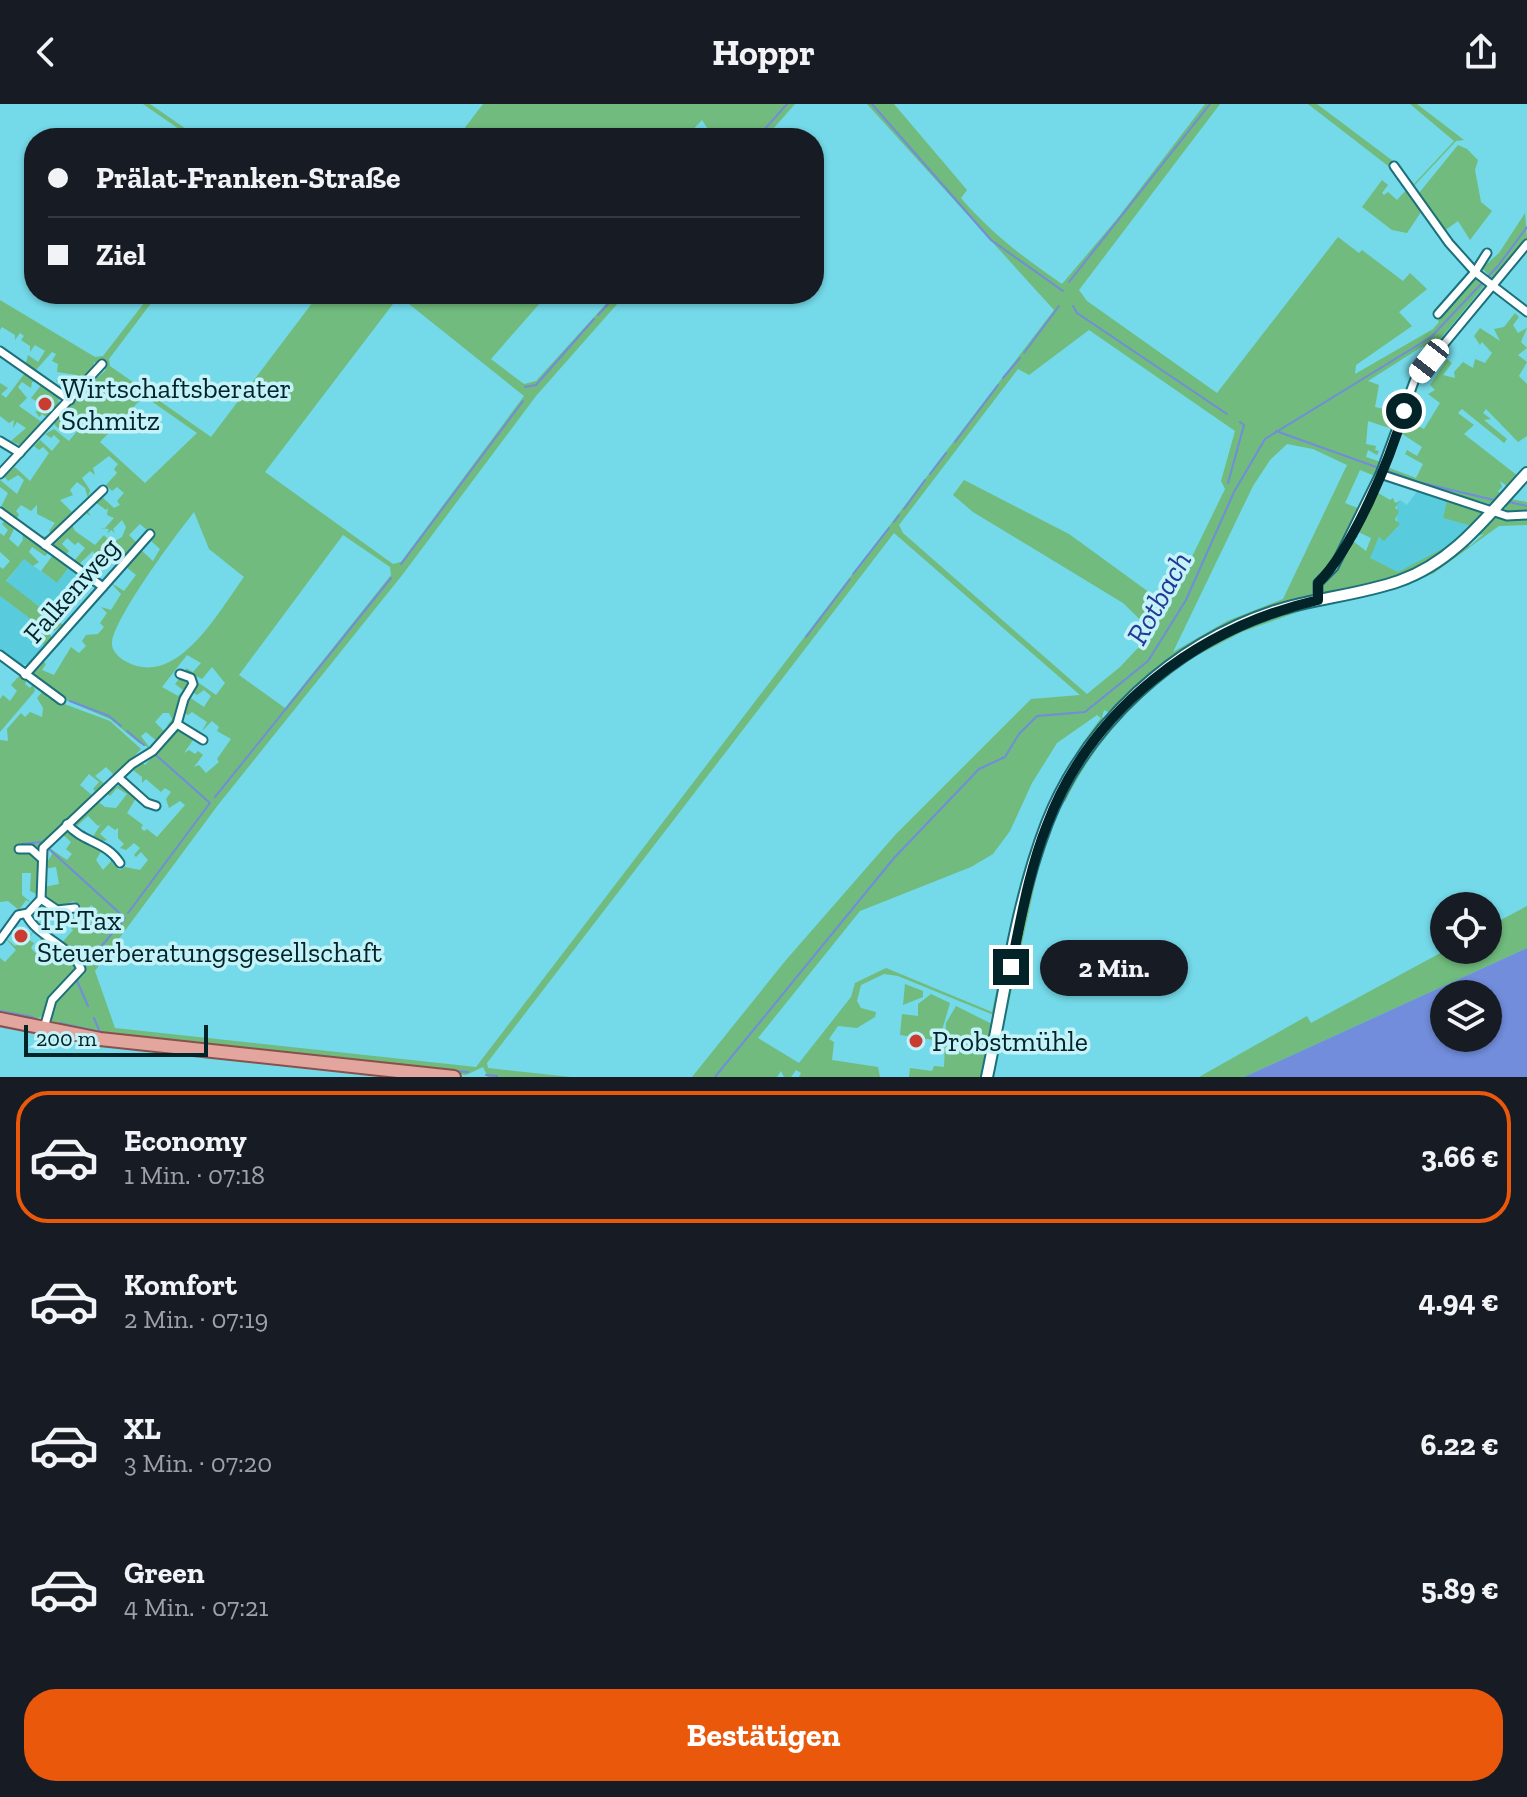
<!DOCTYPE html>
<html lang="de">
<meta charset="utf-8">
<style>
body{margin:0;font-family:"Zilla Slab",serif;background:#20242c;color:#f1f3f6;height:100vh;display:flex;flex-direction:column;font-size:30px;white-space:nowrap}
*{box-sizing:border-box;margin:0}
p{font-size:26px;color:#9ea1a6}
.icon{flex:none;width:44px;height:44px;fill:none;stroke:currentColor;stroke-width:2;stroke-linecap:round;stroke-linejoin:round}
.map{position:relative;height:973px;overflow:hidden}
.details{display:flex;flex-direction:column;background:#171b24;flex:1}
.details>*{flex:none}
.hud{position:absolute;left:24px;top:24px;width:800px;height:176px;border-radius:32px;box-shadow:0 2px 6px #0004;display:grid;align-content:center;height:176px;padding:0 24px;background:#171b24}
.controls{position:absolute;left:1430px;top:788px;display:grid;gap:16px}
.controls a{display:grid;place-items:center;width:72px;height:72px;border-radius:50%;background:#171b24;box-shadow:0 2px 6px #0004;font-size:40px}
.scale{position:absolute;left:24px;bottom:20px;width:184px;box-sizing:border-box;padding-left:8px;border:4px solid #022328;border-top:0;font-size:22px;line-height:28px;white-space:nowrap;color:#022328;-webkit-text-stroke:6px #c3f2f9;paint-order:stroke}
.end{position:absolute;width:36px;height:36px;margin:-18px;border:10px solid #022328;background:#fff;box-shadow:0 0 0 4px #fff}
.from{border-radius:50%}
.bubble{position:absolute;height:56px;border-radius:28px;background:#171b24;box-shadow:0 2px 6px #0004;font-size:26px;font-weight:700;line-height:56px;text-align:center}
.car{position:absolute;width:24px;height:48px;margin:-24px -12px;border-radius:10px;box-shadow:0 0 6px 2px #0007;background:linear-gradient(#fff 24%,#345 0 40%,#fff 0 76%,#345 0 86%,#fff 0)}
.hud b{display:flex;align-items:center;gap:28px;height:76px;font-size:30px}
.hud b+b{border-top:2px solid #363941}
.hud i{width:20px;height:20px;background:#f1f3f6}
ul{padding:14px 0 0;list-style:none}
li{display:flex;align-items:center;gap:24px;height:132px;margin:0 16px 12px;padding:0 8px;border:4px solid transparent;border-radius:32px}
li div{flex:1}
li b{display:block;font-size:30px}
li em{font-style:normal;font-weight:700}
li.active{border-color:#ea580c}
li>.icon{width:72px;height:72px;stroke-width:1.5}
.action{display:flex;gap:16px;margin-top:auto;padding:16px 24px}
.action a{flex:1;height:92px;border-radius:32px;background:#ea580c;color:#fff;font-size:32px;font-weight:700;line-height:92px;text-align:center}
header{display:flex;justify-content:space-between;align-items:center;height:104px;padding:0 24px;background:#171b24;font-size:36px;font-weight:700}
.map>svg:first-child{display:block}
.built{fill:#58ccdc}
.green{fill:#70bb7d;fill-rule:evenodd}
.water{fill:#718ddb;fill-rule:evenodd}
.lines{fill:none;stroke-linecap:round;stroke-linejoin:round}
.stream{stroke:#718ddb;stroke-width:2}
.street-casing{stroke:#1c707b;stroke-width:11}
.secondary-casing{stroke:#1c707b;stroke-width:14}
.primary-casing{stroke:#89514b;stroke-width:16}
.street{stroke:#fff;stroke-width:7}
.secondary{stroke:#fff;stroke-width:10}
.primary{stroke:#e3a69e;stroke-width:12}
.route{stroke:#022328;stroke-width:10}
.poi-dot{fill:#ca3c32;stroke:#c3f2f9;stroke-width:3}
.labels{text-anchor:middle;stroke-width:7;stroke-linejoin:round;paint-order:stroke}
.poi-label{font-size:28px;fill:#022328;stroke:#c3f2f9;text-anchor:start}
.street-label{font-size:28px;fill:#022328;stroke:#c3f2f9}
.water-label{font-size:30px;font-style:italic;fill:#243995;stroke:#c3f2f9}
</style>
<header><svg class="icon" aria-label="back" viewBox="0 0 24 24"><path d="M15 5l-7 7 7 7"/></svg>Hoppr<svg class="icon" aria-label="share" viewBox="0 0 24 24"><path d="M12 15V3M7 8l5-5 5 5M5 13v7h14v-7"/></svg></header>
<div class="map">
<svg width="1527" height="973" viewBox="0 0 1527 973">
<rect width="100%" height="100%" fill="#74d9e8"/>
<g class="built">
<polygon points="1418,386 1448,395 1443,414 1471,422 1442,447 1398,468 1369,454 1380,432 1393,423 1397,425 1397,401 1400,396 1407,401"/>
<polygon points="24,455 57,479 69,463 91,479 60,518 6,478"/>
<polygon points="0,492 45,526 40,533 34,533 45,542 28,560 20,561 0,546"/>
</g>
<g class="green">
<polygon points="143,0 150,0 199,34 192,34"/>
<polygon points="483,0 795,0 765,34 714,34 702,16 685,34 457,34"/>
<path d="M867 0H894L967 86 961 94C991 129 1024 154 1062 180L1117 115 1205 0H1220L1079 186 1087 197 1217 289 1338 133 1359 149 1362 146 1403 177 1410 169 1427 185 1399 208 1412 222 1356 261 1355 270 1433 225 1439 218 1437 215 1474 174 1484 182 1428 250 1423 242 1368 277 1379 281 1375 303 1400 309 1395 326 1368 317 1366 340 1376 342 1375 346 1379 347 1377 351 1368 346 1366 353 1381 358 1375 372 1360 366 1345 399 1360 405 1333 463 1316 477 1312 492 1232 521 1112 610 1104 606 1102 613 1105 615 1046 716 996 912 898 872 884 870 861 881 857 897 861 904 876 908 875 913 857 924 838 922 829 935 834 938 832 956 878 963 880 973H799L801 969 796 966 791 973H784L781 967 777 973H692L786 856 896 730 1031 595 1080 591 894 429 487 959 488 964 571 973H488L483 963 466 971 124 935 55 921 50 913 54 898 85 869 61 840 73 826 67 820 74 812 89 822 92 817 89 815 99 808 91 801 82 812 79 808 81 803 74 797 59 803 46 793 44 783 59 780 56 763 43 765 52 750 48 743 67 756 72 750 66 745 71 738 61 729 67 727 81 737 103 744 96 756 103 766 114 754 112 759 120 766 125 763 140 766 148 756 141 748 136 753 134 751 140 744 134 739 126 746 120 744 124 740 118 734V724L115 726 108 721 100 730 107 736 104 737 92 734 101 720 98 722 88 712 77 722 79 728 75 719 96 696 105 703 116 704 127 690 117 684 110 692 106 689 121 680 136 694 127 709 143 721 141 724 144 727 147 725 157 733 185 701 180 697 169 704 166 695 171 688 165 684 161 688 146 675 142 679V673L133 666 126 671 141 658 145 661 177 626 193 636 184 649 189 646 195 650 198 647 203 651 194 663 199 661 206 669 219 658 217 655 231 635 217 627 219 623 212 617 202 627 207 618 192 608 188 611 184 609 189 593 204 603 211 592 204 586 197 591 192 588 199 579 216 591 225 579 212 563 202 575 186 567V564L193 568 201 559 187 551 162 583 178 592 183 586 175 580 179 575 190 580 170 624 167 622 172 615 169 609H163L155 618 166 629 158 638 146 628 141 632 150 644 139 639 110 615 68 597 30 570 42 556 46 560 42 566 54 571 71 543 79 549 86 542 82 537 86 531 98 530 104 523 100 519 107 509 101 503 111 506 121 490 111 479 124 487 136 471 125 462 140 445 153 457 160 445 151 437 143 444 147 426 140 420 129 431 138 440 122 458 109 448 98 460 93 447 78 461 74 457 85 444 78 438 75 441 67 434 62 440 69 447 66 451 52 441 71 419 75 427 95 441 104 431 112 439 122 433 126 423 122 416 113 425 115 429 111 426 107 430 109 425 100 424H105L114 414 107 411 108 404 106 406 95 398 88 408 91 412 84 408 101 392 114 404 120 401 117 397 124 389 117 383 112 387 106 381 117 369 114 365 118 360 109 352 93 364 95 371 90 367 82 374 90 386 88 394 85 384 77 378 70 386 73 391 60 396 72 408 46 436 43 433 52 430 49 427 55 419 37 410V401L31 407 21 401 16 407 19 411 16 415 0 405 8 389 0 383V376L17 390 24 376 18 371 8 377 4 372 15 363 30 377 49 349 43 343 39 346 34 342 40 336 52 347 60 337 54 331 51 334 45 330 54 325 69 337 78 326 70 319 62 328 53 319 63 308 79 322 83 317 66 305 82 287 94 297 84 285 106 266 94 258 93 264 73 286 67 287 56 277 59 274 70 281 77 271 57 268 58 260 52 257 56 250 52 248 36 266 26 259 28 251 38 258 45 247 35 241 30 248V242L21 236 24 232 20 229 15 236V231L2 223 0 226V196L95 253 103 252 151 190H158L109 255 110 262 211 333 319 190H548L491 255 524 280 536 277 615 190H626L536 292 403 470 218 701 95 867 115 924 476 963 1054 206ZM399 192 524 292 401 458 393 460 265 368ZM1089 226 1235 327 1221 377 1225 385 1168 502 1069 430 964 376 953 391 973 408 1123 499 1153 528 1120 563 1087 590 903 429 899 421 1018 265 1029 271ZM144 292 197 329 145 379 100 338ZM1287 340 1313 345 1347 361 1283 495 1227 517 1173 548 1253 382 1270 356ZM194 408 209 445 244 473C220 505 177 587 125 557 118 553 111 546 112 538 116 511 176 431 194 408ZM343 431 390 463 391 471 285 604 239 571ZM1097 611 1101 614C1028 708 1016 795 992 908L886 864 855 879 851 893 799 959 758 934 860 807 971 763 993 750 1010 727 1032 679 1057 639Z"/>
<polygon points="1308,0 1317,0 1393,57 1414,80 1454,37 1410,0 1417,0 1464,36 1456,37 1414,82"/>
<polygon points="1458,41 1467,45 1478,56 1475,66 1481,98 1492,107 1470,136 1458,117 1444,127 1419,89"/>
<polygon points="1382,76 1388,81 1382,89 1384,91 1388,88 1397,96 1408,84 1423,105 1407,129 1392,126 1362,103"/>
<polygon points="1525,109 1527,135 1493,176 1482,164 1499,149"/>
<polygon points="1515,209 1519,213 1513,221 1518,229 1527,224 1521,238 1527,244 1518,251 1527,258 1519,272 1527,280 1527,332 1518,338 1486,305 1483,309 1491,315 1484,316 1507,335 1504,339 1462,305 1458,309 1474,321 1464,330 1518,372 1508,383 1500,377 1502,383 1498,387 1501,390 1489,400 1385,369 1387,363 1416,374 1423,360 1405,350 1407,346 1417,352 1422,343 1401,329 1408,305 1414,308 1409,317 1424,325 1440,299 1428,290 1435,286 1430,281 1447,255 1452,259 1443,271 1455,274 1454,268 1463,258 1473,264 1475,255 1485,259 1492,249 1482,238 1480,241 1474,232 1480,224 1500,237 1494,225 1504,223"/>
<polygon points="25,269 38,277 32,278 31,284 22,278 18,283 27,294 19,302 43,319 20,341 11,337 26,324 17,318 13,324 14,316 9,319 0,312 0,279 8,284 1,290 6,294"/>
<polygon points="42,280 59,293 58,303 48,314 42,310 39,313 35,307 41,308 48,300 39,293 36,297 31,294"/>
<path d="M1375 387 1390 396 1393 394 1395 399 1400 397 1395 404 1399 407 1395 416 1400 420 1384 437 1379 433 1370 454 1398 468 1465 433C1423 470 1375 480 1323 492L1320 483 1353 431 1358 432 1353 437 1366 447 1371 434 1354 426Z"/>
<polygon points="1448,393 1485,406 1471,422 1443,414"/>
<polygon points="1510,395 1527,398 1527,408 1504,407"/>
<polygon points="1497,411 1527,413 1527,421 1499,422 1434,469 1397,484 1465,440 1470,442 1484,430 1471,434"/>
<polygon points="5,416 15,423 9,435 18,443 23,436 22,428 49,448 45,452 32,443 29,448 39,458 33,462 24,455 6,477 63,521 49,530 52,533 45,542 34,533 36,530 40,533 45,526 0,492 0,463 3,465 10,457 0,448 0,429 4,432 8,426 2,420"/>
<polygon points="53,451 69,463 57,479 41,467"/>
<path d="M1317 501 1242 528 1196 552C1208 526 1289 507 1317 501Z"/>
<path d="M1191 552 1193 554C1138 591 1094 638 1065 698L1062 694C1095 636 1135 590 1191 552Z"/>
<polygon points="20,571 27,576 25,580 30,584 33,580 35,587 0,628 0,595 3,591 10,597 17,587 11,581"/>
<polygon points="43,587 48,594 110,617 141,645 109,679 107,677 114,671 106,663 95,672 106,681 97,689 93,685 99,678 89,670 80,681 93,692 38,745 33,741 19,742 20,749 30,748 37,754 39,791 30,787 31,769 22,769 22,791 33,800 26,796 19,806 8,797 0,798 0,636 8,637 7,625 21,609 25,613 30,608 42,613 43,604 37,594"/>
<path d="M1061 700 1039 762 1004 921 1002 918C1018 844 1029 769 1061 700Z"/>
<polygon points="1527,802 1527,844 1244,973 1199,973 1307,912 1311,919 1446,846 1488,846 1488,823"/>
<polygon points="34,826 29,836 34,839 31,844 40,854 46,844 40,836 42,833 74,860 75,868 55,886 41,913 29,916 0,910 0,854 5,858 16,846 4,833 15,842 27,836"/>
<polygon points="905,880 923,887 923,893 903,901"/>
<polygon points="931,890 950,899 938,940 934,936 900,931 902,910 918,912 918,900"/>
<polygon points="956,902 994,921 984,973 909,973 910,964 932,967 934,962 944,963 946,919"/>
<polygon points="0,920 400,973 77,939"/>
</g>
<path class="water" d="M1527 844V973H1244ZM1444 890H1488V934H1444Z"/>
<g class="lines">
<g class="stream">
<polyline points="872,0 991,136 1063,187"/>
<polyline points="757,34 787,0"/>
<polyline points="1069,178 1210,0"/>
<polyline points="1073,202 1077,209 1227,310"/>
<polyline points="598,211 617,190"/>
<polyline points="1024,249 1059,202"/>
<polyline points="1003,274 1020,254"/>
<polyline points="525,283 536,281 594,215"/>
<polyline points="1276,327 1379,364"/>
<polyline points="955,338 998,281"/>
<polyline points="1385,366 1418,378 1498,397"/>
<polyline points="930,370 946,349"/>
<polyline points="1228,379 1244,321 1240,318"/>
<polyline points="1509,398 1527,402"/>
<polyline points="904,405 925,376"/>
<polyline points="894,418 899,411"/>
<polyline points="401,460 523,297"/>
<polyline points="853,470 889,424"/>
<polyline points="806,533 850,475"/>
<polyline points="70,597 109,612 121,622"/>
<polyline points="127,627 144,641"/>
<polyline points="215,693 391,474"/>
<polyline points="22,740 41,738"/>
<polyline points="49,745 125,814 85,862"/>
<polyline points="128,809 210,699 157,652"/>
<polyline points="77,877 88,902"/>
<polyline points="0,907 33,913"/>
<polyline points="94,914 100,928"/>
<polyline points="60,919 105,929"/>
<polyline points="442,966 468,968"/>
<polyline points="486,971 497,972"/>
<polyline points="715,973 894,754 979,665 1005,653 1019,630 1037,612 1085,608 1148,557 1186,496 1234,388 1265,335 1431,233 1498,162 1527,123"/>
</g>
<g class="street-casing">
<g id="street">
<polyline points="1394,62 1449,139 1475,168 1527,208"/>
<polyline points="1438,210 1475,168 1487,149"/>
<polyline points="0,247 70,296"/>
<polyline points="0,337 20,349"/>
<polyline points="0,370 102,260"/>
<polyline points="1380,370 1507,412 1527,411"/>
<polyline points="0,408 103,483"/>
<polyline points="45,441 103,386"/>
<polyline points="1318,496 1318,479 1334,463 1380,370 1415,275 1527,140"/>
<polyline points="0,551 61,596"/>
<polyline points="25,571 150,430"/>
<polyline points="177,620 203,636"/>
<polyline points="119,674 147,699 156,702"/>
<path d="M67 720C83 739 106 737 120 759"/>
<polyline points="19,745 31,745 41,754"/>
<polyline points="41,795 57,806 75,804"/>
<path d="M26 810C37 834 70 840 81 865L52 896 44 924"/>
<polyline points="0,836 18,811 28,809 41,795 43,744 132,660 153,647 177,620 184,595 193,580 191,574 180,570"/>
</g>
</g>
<g class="secondary-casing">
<path id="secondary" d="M987 973C1005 889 1016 799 1047 719 1086 620 1174 540 1275 507 1315 494 1359 491 1399 477 1454 458 1488 411 1527 369"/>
</g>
<g class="primary-casing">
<polyline id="primary" points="0,915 100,935 454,973"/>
</g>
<use href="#street" class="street"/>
<use href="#secondary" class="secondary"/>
<use href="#primary" class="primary"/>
</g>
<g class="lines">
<path class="route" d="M1011 863C1021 815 1029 766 1047 721 1091 604 1198 524 1318 496V479C1353 444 1390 356 1404 307"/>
</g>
<g class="poi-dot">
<circle cx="45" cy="300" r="8"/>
<circle cx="21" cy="832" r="8"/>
<circle cx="916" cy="937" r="8"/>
</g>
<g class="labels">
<g class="poi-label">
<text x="61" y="294">Wirtschaftsberater<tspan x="61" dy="32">Schmitz</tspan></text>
<text x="37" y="826">TP-Tax<tspan x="37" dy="32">Steuerberatungsgesellschaft</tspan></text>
<text x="932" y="947">Probstmühle</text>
</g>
<g class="street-label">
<text transform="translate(71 486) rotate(-49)" y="10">Falkenweg</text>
</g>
<g class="water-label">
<text transform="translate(1159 494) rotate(-61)" y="10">Rotbach</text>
</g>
</g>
</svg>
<div class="controls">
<a><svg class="icon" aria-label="locate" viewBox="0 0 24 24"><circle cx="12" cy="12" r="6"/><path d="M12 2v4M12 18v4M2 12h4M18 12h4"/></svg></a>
<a><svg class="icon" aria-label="layers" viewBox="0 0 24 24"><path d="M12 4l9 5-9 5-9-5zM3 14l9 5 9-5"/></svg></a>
</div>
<div class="scale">200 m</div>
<i class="end from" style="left:1404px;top:307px"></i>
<i class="end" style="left:1011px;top:863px"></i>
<div class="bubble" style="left:1040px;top:836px;width:148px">2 Min.</div>
<i class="car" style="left:1429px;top:257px;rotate:218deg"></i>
<div class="hud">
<b><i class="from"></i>Prälat-Franken-Straße</b>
<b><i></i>Ziel</b>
</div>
</div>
<section class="details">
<ul>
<li class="active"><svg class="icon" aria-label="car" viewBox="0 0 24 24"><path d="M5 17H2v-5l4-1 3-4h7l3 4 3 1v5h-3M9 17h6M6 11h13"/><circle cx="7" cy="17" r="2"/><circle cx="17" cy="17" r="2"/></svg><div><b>Economy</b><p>1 Min. · 07:18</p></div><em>3.66 €</em></li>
<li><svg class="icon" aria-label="car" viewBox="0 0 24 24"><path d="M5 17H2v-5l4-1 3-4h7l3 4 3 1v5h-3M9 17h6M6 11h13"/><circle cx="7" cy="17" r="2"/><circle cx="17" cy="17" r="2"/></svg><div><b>Komfort</b><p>2 Min. · 07:19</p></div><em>4.94 €</em></li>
<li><svg class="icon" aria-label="car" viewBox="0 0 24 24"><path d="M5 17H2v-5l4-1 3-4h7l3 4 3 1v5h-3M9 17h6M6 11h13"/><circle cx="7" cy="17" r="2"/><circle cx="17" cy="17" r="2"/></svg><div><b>XL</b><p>3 Min. · 07:20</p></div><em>6.22 €</em></li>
<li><svg class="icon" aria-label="car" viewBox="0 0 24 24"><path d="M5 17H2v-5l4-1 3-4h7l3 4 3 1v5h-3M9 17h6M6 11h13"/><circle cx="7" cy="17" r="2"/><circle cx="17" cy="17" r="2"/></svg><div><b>Green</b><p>4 Min. · 07:21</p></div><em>5.89 €</em></li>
</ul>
<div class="action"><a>Bestätigen</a></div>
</section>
